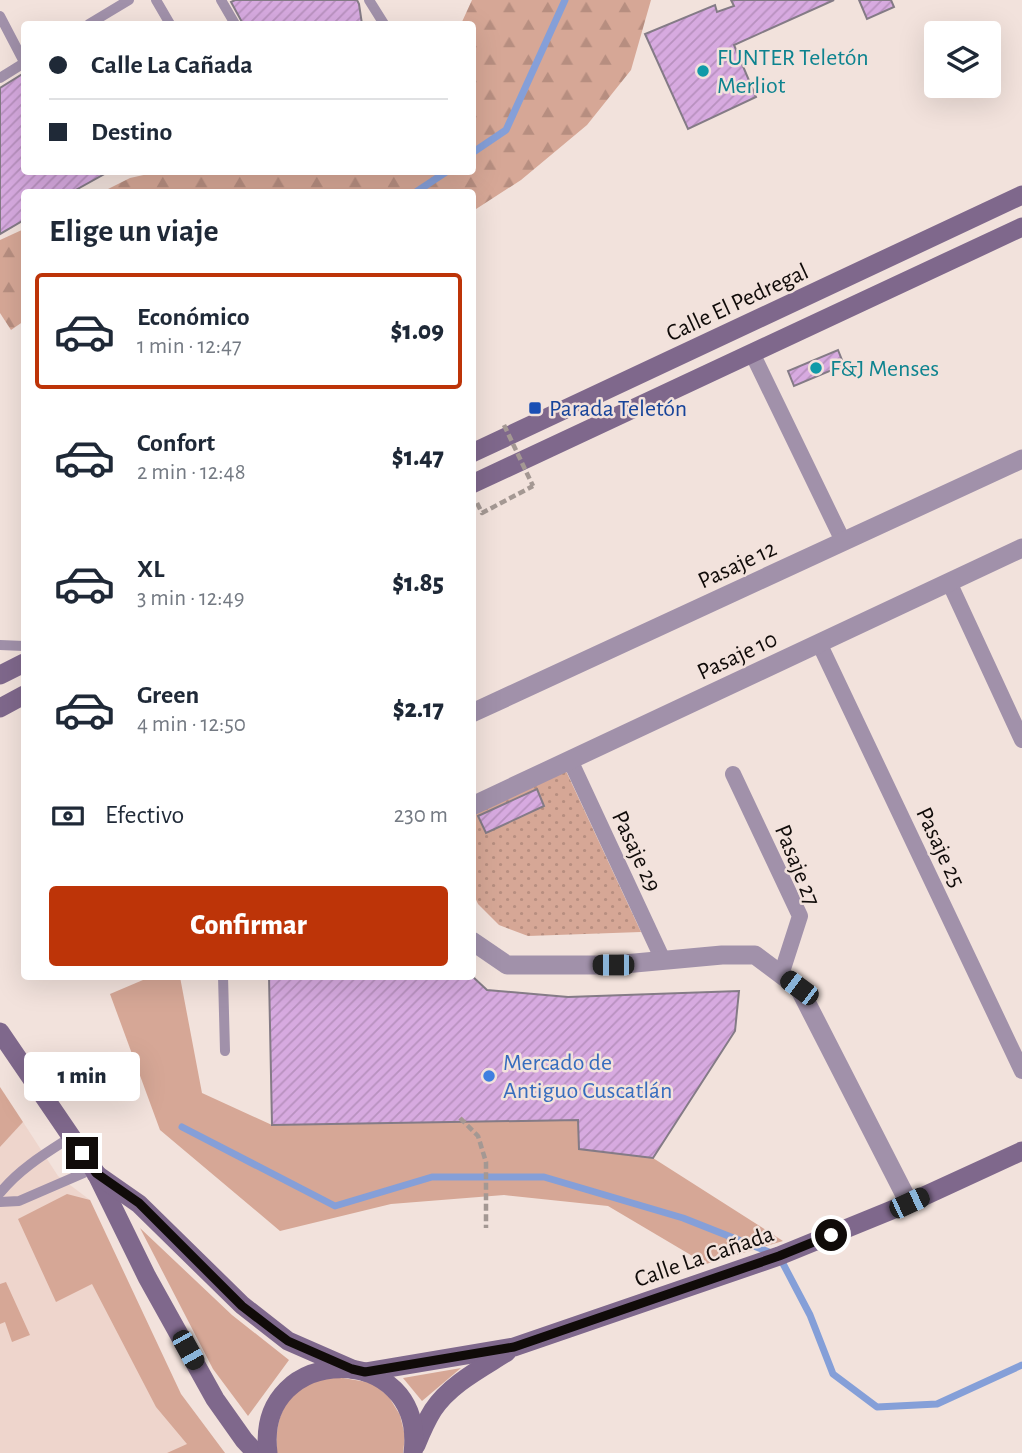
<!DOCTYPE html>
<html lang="es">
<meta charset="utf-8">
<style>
body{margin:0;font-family:"Alegreya Sans",sans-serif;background:#f2f2f3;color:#1f2937;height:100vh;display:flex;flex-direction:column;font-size:26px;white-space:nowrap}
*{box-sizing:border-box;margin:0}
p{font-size:23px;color:#747a83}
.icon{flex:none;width:38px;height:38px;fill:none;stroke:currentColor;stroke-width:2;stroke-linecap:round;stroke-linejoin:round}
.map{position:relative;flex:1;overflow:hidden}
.sheet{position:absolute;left:21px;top:189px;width:455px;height:791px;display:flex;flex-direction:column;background:#fff;border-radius:7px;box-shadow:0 7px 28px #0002}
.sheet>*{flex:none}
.hud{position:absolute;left:21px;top:21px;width:455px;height:154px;border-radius:7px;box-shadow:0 7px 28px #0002;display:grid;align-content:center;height:154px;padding:0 28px;background:#fff}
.controls{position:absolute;left:924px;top:21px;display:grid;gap:14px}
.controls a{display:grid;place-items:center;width:77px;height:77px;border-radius:7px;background:#fff;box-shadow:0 7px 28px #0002;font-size:35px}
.end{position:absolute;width:32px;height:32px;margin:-16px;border:9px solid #100b09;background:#fff;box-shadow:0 0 0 4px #fff}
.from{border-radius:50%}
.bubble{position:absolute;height:49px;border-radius:7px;background:#fff;box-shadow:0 7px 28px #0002;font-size:23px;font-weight:800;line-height:49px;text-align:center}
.car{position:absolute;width:21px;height:42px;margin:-21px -10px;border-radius:9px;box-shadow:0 0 5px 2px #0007;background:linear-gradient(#222 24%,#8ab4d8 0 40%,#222 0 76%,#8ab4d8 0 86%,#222 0)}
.hud b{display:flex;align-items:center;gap:24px;height:66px;font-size:26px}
.hud b+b{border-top:2px solid #e0e1e3}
.hud i{width:18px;height:18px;background:#1f2937}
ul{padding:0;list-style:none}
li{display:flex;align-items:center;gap:21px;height:116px;margin:0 14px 10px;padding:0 14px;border:4px solid transparent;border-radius:7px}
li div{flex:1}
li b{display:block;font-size:26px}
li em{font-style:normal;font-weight:800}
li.active{border-color:#bd3408}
li>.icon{width:63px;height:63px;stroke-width:1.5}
h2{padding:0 28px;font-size:32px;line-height:84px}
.pay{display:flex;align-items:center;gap:18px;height:77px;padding:0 28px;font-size:26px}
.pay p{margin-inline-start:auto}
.action{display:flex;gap:14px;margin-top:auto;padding:14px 28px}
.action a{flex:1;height:80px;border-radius:7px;background:#bd3408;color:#fff;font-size:28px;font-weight:800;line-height:80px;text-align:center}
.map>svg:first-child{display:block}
.built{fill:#eed5cc}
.grass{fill:#d6a796}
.forest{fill:url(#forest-firs)}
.park{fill:url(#park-dots)}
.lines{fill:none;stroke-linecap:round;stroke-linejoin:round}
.stream{stroke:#859fd8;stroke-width:7}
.building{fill:url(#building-hatch);stroke:#847b86;stroke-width:2}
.path{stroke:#a49893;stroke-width:4.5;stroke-dasharray:7 3.5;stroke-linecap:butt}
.service{stroke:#a191aa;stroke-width:10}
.pedestrian{stroke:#a191aa;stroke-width:16}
.minor{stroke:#a191aa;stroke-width:19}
.secondary{stroke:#7f688c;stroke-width:19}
.path-bridge{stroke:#a49893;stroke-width:4.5;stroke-dasharray:7 3.5;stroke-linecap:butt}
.route{stroke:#100b09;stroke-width:9}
.culture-dot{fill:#0f9aa8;stroke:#f2e2dc;stroke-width:2.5}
.transit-dot{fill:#1a4fb4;stroke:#f2e2dc;stroke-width:2.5}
.shop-dot{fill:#3f7fe0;stroke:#f2e2dc;stroke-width:2.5}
.labels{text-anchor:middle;stroke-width:5;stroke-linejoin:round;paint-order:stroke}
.culture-label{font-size:24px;fill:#0d838f;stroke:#f2e2dc;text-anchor:start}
.street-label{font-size:24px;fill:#100b09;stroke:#f2e2dc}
.transit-label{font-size:24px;fill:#164399;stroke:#f2e2dc;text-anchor:start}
.shop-label{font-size:24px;fill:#366cbe;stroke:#f2e2dc;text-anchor:start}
</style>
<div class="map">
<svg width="1022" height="1453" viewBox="0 0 1022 1453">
<defs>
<pattern id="forest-firs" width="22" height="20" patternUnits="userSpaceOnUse" patternTransform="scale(1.75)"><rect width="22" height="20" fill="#d6a796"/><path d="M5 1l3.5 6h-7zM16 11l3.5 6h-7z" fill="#b78e80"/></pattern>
<pattern id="park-dots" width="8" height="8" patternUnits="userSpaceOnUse" patternTransform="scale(1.75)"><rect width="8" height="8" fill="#d6a796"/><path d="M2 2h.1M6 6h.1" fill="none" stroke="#b78e80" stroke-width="1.8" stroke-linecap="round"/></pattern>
<pattern id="building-hatch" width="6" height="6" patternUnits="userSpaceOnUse" patternTransform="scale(1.75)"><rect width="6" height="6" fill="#d7aae0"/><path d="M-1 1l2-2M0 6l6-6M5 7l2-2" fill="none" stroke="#b891bf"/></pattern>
</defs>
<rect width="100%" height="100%" fill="#f2e2dc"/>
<polygon class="built" points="23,1122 58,1176 90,1200 181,1394 225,1453 0,1453 0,1147"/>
<g class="grass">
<polygon points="150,977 180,977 202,1093 272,1125 578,1120 580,1149 653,1158 783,1241 706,1264 608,1206 504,1195 391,1204 280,1231 160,1130 110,994"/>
<polygon points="0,1087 23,1122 0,1147"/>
<polygon points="67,1194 90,1200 181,1394 225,1453 167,1453 187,1444 156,1407 92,1284 56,1302 18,1219"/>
<polygon points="140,1228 232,1315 289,1360 248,1416 213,1369"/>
<polygon points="6,1282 30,1335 12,1342 5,1322 0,1324 0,1284"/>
<polygon points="461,1368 422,1401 403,1378"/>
<path d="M331 1376 373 1383 389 1397 400 1415 405 1436 403 1453H277C275 1423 281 1398 310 1383 316 1379 324 1378 331 1376Z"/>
</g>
<g class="forest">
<polygon points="472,0 651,0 631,70 587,125 521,180 473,211 472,192 102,192 130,178 157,172 472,172 472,24 461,24"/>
<polygon points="24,229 24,321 11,330 0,313 0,240"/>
</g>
<polygon class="park" points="566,771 641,932 528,936 499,925 478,904 473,893 473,815"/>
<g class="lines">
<g class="stream">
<polyline points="472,153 506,130 565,0"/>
<polyline points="416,192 446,172"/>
<polyline points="182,1127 335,1206 432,1177 544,1177 683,1218 779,1256 810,1315 833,1374 877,1407 937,1404 1022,1365"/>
</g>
</g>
<g class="building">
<polygon points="235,0 357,0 359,4 362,24 243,24 231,2"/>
<polygon points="731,0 834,0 734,45 756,97 688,129 645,34 715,5 717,12 734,6"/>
<polygon points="859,0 891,0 894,7 867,19"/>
<polygon points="24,73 24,172 108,172 72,192 24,192 24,220 0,234 0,88"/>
<polygon points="838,350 844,365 794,386 788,371"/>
<polygon points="537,789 544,806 486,833 478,816"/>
<polygon points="269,976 472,976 487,990 568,997 739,991 735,1031 653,1158 579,1149 578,1120 272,1125"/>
</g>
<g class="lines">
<g class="path">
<polyline points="477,503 482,513 533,486"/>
<polyline points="460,1118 478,1136 486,1162 486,1228"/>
</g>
<g class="service">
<polyline points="156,0 170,24"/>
<polyline points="221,0 235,24"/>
<polyline points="369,0 384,24"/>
<polyline points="0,16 24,62"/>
<polyline points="89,24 129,0"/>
<polyline points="0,78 24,63"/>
<polyline points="0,645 24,646"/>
<polyline points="223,976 225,1051"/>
<path d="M0 1193C19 1169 46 1153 71 1137"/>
<polyline points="0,1202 19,1201 93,1169"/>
</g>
<g class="pedestrian">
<polyline points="752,353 843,541"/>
<polyline points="949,582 1022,740"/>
<polyline points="819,643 1022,1071"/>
<polyline points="570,760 663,960"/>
<polyline points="733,774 800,916 781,975"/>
</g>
<g class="minor">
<polyline points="472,713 1022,459"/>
<polyline points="472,806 1022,548"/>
<polyline points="472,941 507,965 613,965 722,955 755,955 799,988 909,1203"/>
</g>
<g class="secondary">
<polyline points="472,453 1022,195"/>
<polyline points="472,484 1022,227"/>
<polyline points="0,675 24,663"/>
<polyline points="0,708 24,695"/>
<polyline points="0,1032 96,1173 147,1277 215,1399 244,1440 256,1453"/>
<polyline points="96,1174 139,1204 242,1305 288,1341 352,1369"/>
<polyline points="365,1372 514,1347 779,1256 909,1203 1022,1151"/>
<path d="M416 1445C421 1433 426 1421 433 1410 450 1384 482 1368 507 1352"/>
<path d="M268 1453C254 1341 427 1340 413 1453"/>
</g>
<polyline class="path-bridge" points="504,425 533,486"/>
</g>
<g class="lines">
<polyline class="route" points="82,1153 96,1173 139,1203 242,1306 272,1329 288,1341 352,1369 365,1372 514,1347 779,1256 831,1235"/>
</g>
<g class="culture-dot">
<circle cx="703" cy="71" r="7"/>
<circle cx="816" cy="368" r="7"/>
</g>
<rect class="transit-dot" x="528" y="401" width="14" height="14" rx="3.5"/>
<circle class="shop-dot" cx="489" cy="1076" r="7"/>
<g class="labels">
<g class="culture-label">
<text x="717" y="65">FUNTER Teletón<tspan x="717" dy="28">Merliot</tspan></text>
<text x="830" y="376">F&amp;J Menses</text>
</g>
<g class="street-label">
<text transform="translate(737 302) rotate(-25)" y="8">Calle El Pedregal</text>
<text transform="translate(737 564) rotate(-25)" y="8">Pasaje 12</text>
<text transform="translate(737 655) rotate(-25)" y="8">Pasaje 10</text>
<text transform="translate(941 847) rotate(65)" y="8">Pasaje 25</text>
<text transform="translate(637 851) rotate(65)" y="8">Pasaje 29</text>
<text transform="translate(798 865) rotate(68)" y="8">Pasaje 27</text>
<text transform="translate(704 1256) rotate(-19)" y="8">Calle La Cañada</text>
</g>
<g class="transit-label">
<text x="549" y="416">Parada Teletón</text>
</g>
<g class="shop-label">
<text x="503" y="1070">Mercado de<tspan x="503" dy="28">Antiguo Cuscatlán</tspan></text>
</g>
</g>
</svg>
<div class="controls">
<a><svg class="icon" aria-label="layers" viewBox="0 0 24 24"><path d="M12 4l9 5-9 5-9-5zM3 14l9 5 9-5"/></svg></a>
</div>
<i class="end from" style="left:831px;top:1235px"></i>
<i class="end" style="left:82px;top:1153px"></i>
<div class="bubble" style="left:24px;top:1052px;width:116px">1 min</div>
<i class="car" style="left:613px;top:965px;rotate:270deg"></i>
<i class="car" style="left:799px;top:988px;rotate:307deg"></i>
<i class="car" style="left:909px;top:1203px;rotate:65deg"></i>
<i class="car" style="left:188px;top:1350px;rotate:151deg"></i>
<div class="hud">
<b><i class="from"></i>Calle La Cañada</b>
<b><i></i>Destino</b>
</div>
<section class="sheet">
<h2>Elige un viaje</h2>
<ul>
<li class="active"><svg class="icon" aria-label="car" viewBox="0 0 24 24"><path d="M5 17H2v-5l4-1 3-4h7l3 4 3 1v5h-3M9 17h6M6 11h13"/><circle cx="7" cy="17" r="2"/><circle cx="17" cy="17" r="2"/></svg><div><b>Económico</b><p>1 min · 12:47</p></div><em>$1.09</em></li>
<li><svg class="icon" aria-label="car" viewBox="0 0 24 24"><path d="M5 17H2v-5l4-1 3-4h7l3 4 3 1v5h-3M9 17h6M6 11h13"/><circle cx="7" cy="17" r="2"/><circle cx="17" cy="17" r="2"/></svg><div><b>Confort</b><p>2 min · 12:48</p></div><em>$1.47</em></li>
<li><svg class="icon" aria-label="car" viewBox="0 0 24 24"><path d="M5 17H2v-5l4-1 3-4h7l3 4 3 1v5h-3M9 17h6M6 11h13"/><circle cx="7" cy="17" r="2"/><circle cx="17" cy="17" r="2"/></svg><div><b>XL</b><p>3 min · 12:49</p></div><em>$1.85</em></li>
<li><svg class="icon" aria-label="car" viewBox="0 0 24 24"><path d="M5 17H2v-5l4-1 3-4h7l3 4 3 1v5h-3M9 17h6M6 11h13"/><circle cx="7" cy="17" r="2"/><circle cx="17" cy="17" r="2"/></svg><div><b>Green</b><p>4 min · 12:50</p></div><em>$2.17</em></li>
</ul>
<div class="pay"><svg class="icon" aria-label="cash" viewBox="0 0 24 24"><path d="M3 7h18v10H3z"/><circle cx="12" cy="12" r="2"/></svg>Efectivo<p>230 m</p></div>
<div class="action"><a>Confirmar</a></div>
</section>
</div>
